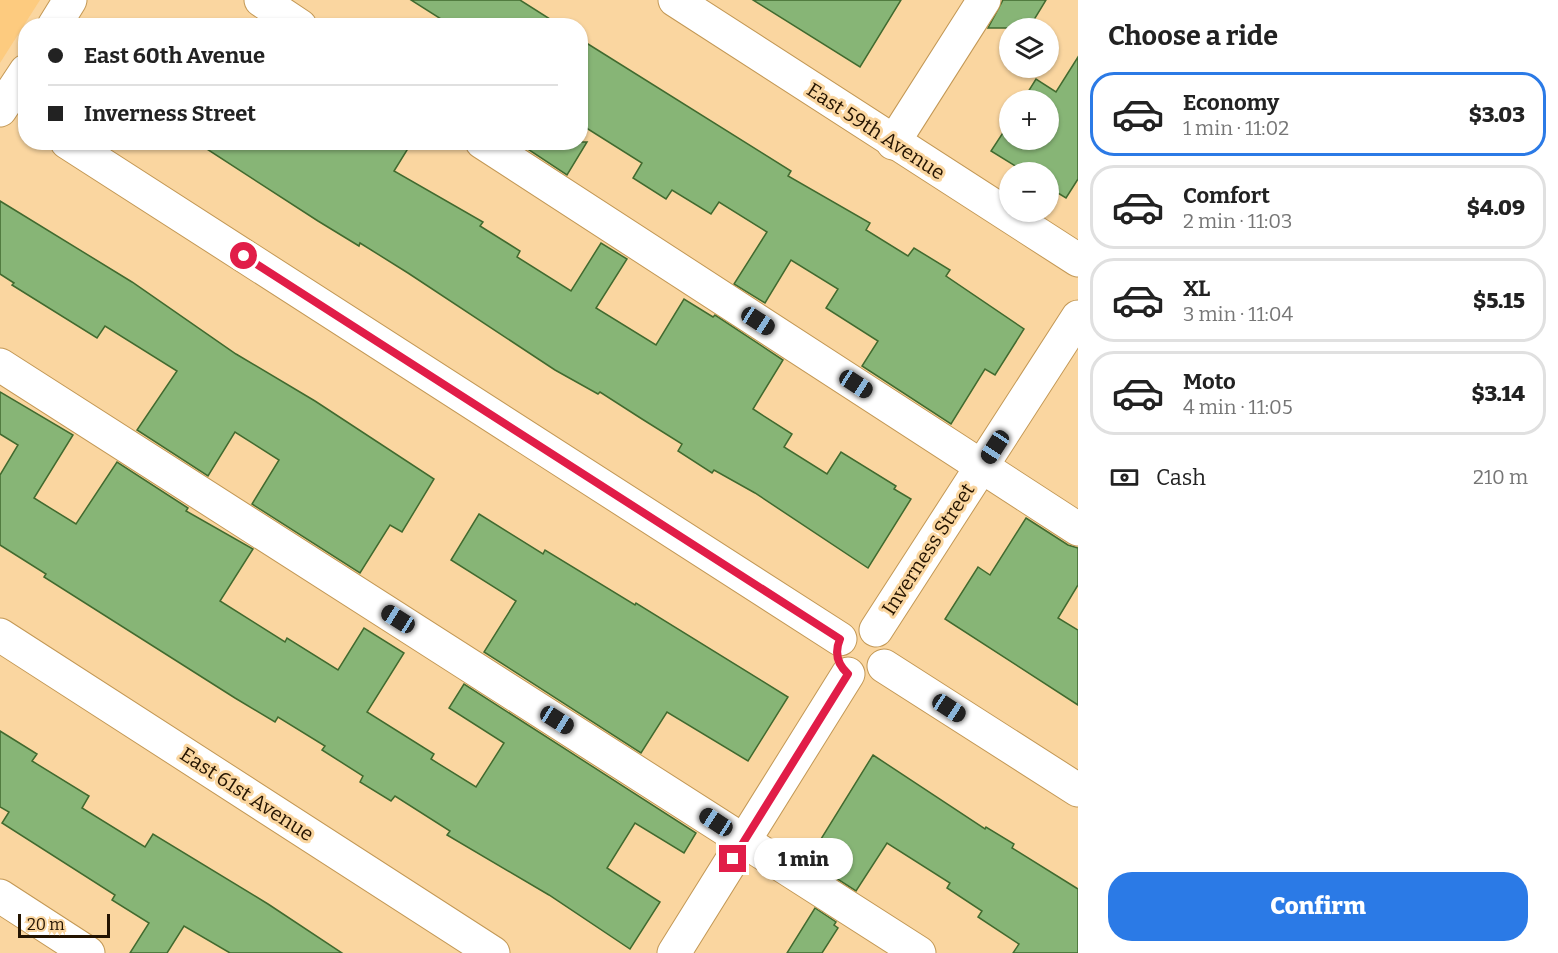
<!DOCTYPE html>
<meta charset="utf-8">
<style>
body{margin:0;font-family:Bitter,serif;background:#f6f6f6;color:#222;height:100vh;display:flex;flex-direction:column;font-size:22px;white-space:nowrap}
*{box-sizing:border-box;margin:0}
p{font-size:20px;color:#767676}
.icon{flex:none;width:33px;height:33px;fill:none;stroke:currentColor;stroke-width:2;stroke-linecap:round;stroke-linejoin:round}
.map{position:relative;flex:1;overflow:hidden}
.side{display:flex;flex-direction:column;background:#fff;width:480px}
.side>*{flex:none}
.banner{position:absolute;left:18px;top:18px;width:570px;height:132px;border-radius:24px;box-shadow:0 2px 4px #0004;display:grid;align-content:center;height:132px;padding:0 30px;background:#fff}
.controls{position:absolute;left:999px;top:18px;display:grid;gap:12px}
.controls a{display:grid;place-items:center;width:60px;height:60px;border-radius:50%;background:#fff;box-shadow:0 2px 4px #0004;font-size:30px}
.scale{position:absolute;left:18px;bottom:15px;width:92px;box-sizing:border-box;padding-left:6px;border:3px solid #231300;border-top:0;font-size:16px;line-height:21px;white-space:nowrap;color:#231300;-webkit-text-stroke:4px #fad6a0;paint-order:stroke}
.end{position:absolute;width:27px;height:27px;margin:-14px;border:8px solid #e11d48;background:#fff;box-shadow:0 0 0 3px #fff}
.from{border-radius:50%}
.bubble{position:absolute;height:42px;border-radius:21px;background:#fff;box-shadow:0 2px 4px #0004;font-size:20px;font-weight:800;line-height:42px;text-align:center}
.car{position:absolute;width:18px;height:36px;margin:-18px -9px;border-radius:8px;box-shadow:0 0 4px 2px #0007;background:linear-gradient(#222 24%,#8ab4d8 0 40%,#222 0 76%,#8ab4d8 0 86%,#222 0)}
.banner b{display:flex;align-items:center;gap:21px;height:57px;font-size:22px}
.banner b+b{border-top:2px solid #e0e0e0}
.banner i{width:15px;height:15px;background:#222}
ul{padding:0;list-style:none}
li{display:flex;align-items:center;gap:18px;height:84px;margin:0 12px 9px;padding:0 18px;border:3px solid #e0e0e0;border-radius:24px}
li div{flex:1}
li b{display:block;font-size:22px}
li em{font-style:normal;font-weight:800}
li.on{border-color:#2b7ae6}
li>.icon{width:54px;height:54px;stroke-width:1.5}
h2{padding:0 30px;font-size:27px;line-height:72px}
.pay{display:flex;align-items:center;gap:15px;height:66px;padding:0 30px;font-size:22px}
.pay p{margin-inline-start:auto}
.primary-button{display:flex;gap:12px;margin-top:auto;padding:12px 30px}
.primary-button a{flex:1;height:69px;border-radius:24px;background:#2b7ae6;color:#fff;font-size:24px;font-weight:800;line-height:69px;text-align:center}
main{display:flex;flex:1;min-height:0}
.map>svg:first-child{display:block}
.built{fill:#fdcb7f}
.building{fill:#87b576;stroke:#416a2f;stroke-width:1.5}
.lines{fill:none;stroke-linecap:round;stroke-linejoin:round}
.minor-casing{stroke:#c39855;stroke-width:35}
.minor{stroke:#fff;stroke-width:33}
.route{stroke:#e11d48;stroke-width:8}
.labels{text-anchor:middle;stroke-width:6;stroke-linejoin:round;paint-order:stroke}
.street-label{font-size:20px;fill:#231300;stroke:#fad6a0}
</style>
<main>
<div class="map">
<svg width="1078" height="953" viewBox="0 0 1078 953">
<rect width="100%" height="100%" fill="#fad6a0"/>
<polygon class="built" points="0,0 40,0 0,63"/>
<g class="building">
<polygon points="411,0 520,0 561,26 452,26"/>
<polygon points="753,0 901,0 860,67"/>
<polygon points="1003,0 1046,0 1029,28 988,28"/>
<polygon points="580,39 791,171 788,176 870,223 866,230 908,256 914,248 950,270 946,276 1024,329 995,375 985,369 951,424 862,366 878,341 826,308 838,289 791,260 765,303 734,284 767,232 719,202 711,214 672,190 666,199 633,178 642,163 580,124"/>
<polygon points="1078,57 1078,179 1066,198 1048,187 1048,172 1025,172 991,151 1010,122 1010,140 1048,140 1048,100 1023,100 1036,79 1056,92"/>
<polygon points="196,142 412,142 394,171 483,222 480,226 520,251 517,257 571,291 601,243 627,259 596,308 656,345 684,299 713,317 715,315 783,360 753,409 792,434 784,447 827,474 841,452 896,486 894,489 911,499 868,568 755,493 714,470 712,473 678,451 682,444 642,419 600,392 598,394 555,370 408,273 360,243 359,246 318,221"/>
<polygon points="517,142 587,142 567,175"/>
<polygon points="0,201 132,282 236,354 315,401 434,479 402,532 390,525 360,573 252,504 279,460 235,432 208,476 137,430 177,371 105,326 97,338 12,285 14,283 0,274"/>
<polygon points="0,392 73,435 34,498 76,524 117,462 188,508 186,511 253,549 220,601 285,642 287,638 338,670 364,628 404,653 367,712 434,754 431,759 476,787 504,743 449,708 464,684 696,833 684,853 635,823 607,868 660,902 630,949 549,895 447,835 450,831 395,796 391,801 360,782 363,776 322,750 325,746 278,717 275,722 235,698 44,577 46,574 0,545 0,475 18,445 0,434"/>
<polygon points="479,514 543,554 545,550 635,605 636,603 788,697 748,761 667,712 641,753 484,652 516,601 451,560"/>
<polygon points="1026,518 1068,545 1078,548 1078,585 1058,618 1078,630 1078,705 945,619 978,567 990,575"/>
<polygon points="0,731 37,754 32,761 89,796 82,808 145,847 153,834 268,904 342,953 230,953 184,926 167,953 130,953 149,923 112,900 115,895 2,823 9,812 0,807"/>
<polygon points="873,755 985,829 986,827 1014,844 1012,848 1078,889 1078,953 1013,953 1019,944 978,917 982,911 947,888 950,883 887,843 856,891 808,860"/>
<polygon points="815,908 836,922 834,925 838,928 822,953 787,953"/>
</g>
<g class="lines">
<g class="minor-casing">
<g id="minor">
<polyline points="261,0 300,26"/>
<polyline points="675,0 1078,260"/>
<polyline points="54,26 70,0"/>
<polyline points="0,110 26,71"/>
<polyline points="67,142 840,639"/>
<polyline points="482,142 1078,529"/>
<polyline points="893,143 984,0"/>
<polyline points="0,365 919,953"/>
<polyline points="876,630 1078,317"/>
<polyline points="0,635 493,953"/>
<polyline points="884,666 1078,790"/>
<polyline points="0,896 88,953"/>
<polyline points="674,953 848,674"/>
</g>
</g>
<use href="#minor" class="minor"/>
</g>
<g class="lines">
<path class="route" d="M244 256 840 639C834 653 837 664 848 674L733 859"/>
</g>
<g class="labels">
<g class="street-label">
<text transform="translate(876 131) rotate(33)" y="7">East 59th Avenue</text>
<text transform="translate(928 549) rotate(-57)" y="7">Inverness Street</text>
<text transform="translate(247 794) rotate(33)" y="7">East 61st Avenue</text>
</g>
</g>
</svg>
<div class="controls">
<a><svg class="icon" aria-label="layers" viewBox="0 0 24 24"><path d="M12 4l9 5-9 5-9-5zM3 14l9 5 9-5"/></svg></a>
<a>+</a>
<a>−</a>
</div>
<div class="scale">20 m</div>
<i class="end from" style="left:244px;top:256px"></i>
<i class="end" style="left:733px;top:859px"></i>
<div class="bubble" style="left:754px;top:838px;width:99px">1 min</div>
<i class="car" style="left:758px;top:321px;rotate:123deg"></i>
<i class="car" style="left:856px;top:384px;rotate:123deg"></i>
<i class="car" style="left:995px;top:447px;rotate:213deg"></i>
<i class="car" style="left:398px;top:619px;rotate:302deg"></i>
<i class="car" style="left:949px;top:708px;rotate:123deg"></i>
<i class="car" style="left:557px;top:720px;rotate:122deg"></i>
<i class="car" style="left:716px;top:822px;rotate:303deg"></i>
<div class="banner">
<b><i class="from"></i>East 60th Avenue</b>
<b><i></i>Inverness Street</b>
</div>
</div>
<section class="side">
<h2>Choose a ride</h2>
<ul>
<li class="on"><svg class="icon" aria-label="car" viewBox="0 0 24 24"><path d="M5 17H2v-5l4-1 3-4h7l3 4 3 1v5h-3M9 17h6M6 11h13"/><circle cx="7" cy="17" r="2"/><circle cx="17" cy="17" r="2"/></svg><div><b>Economy</b><p>1 min · 11:02</p></div><em>$3.03</em></li>
<li><svg class="icon" aria-label="car" viewBox="0 0 24 24"><path d="M5 17H2v-5l4-1 3-4h7l3 4 3 1v5h-3M9 17h6M6 11h13"/><circle cx="7" cy="17" r="2"/><circle cx="17" cy="17" r="2"/></svg><div><b>Comfort</b><p>2 min · 11:03</p></div><em>$4.09</em></li>
<li><svg class="icon" aria-label="car" viewBox="0 0 24 24"><path d="M5 17H2v-5l4-1 3-4h7l3 4 3 1v5h-3M9 17h6M6 11h13"/><circle cx="7" cy="17" r="2"/><circle cx="17" cy="17" r="2"/></svg><div><b>XL</b><p>3 min · 11:04</p></div><em>$5.15</em></li>
<li><svg class="icon" aria-label="car" viewBox="0 0 24 24"><path d="M5 17H2v-5l4-1 3-4h7l3 4 3 1v5h-3M9 17h6M6 11h13"/><circle cx="7" cy="17" r="2"/><circle cx="17" cy="17" r="2"/></svg><div><b>Moto</b><p>4 min · 11:05</p></div><em>$3.14</em></li>
</ul>
<div class="pay"><svg class="icon" aria-label="cash" viewBox="0 0 24 24"><path d="M3 7h18v10H3z"/><circle cx="12" cy="12" r="2"/></svg>Cash<p>210 m</p></div>
<div class="primary-button"><a>Confirm</a></div>
</section>
</main>
